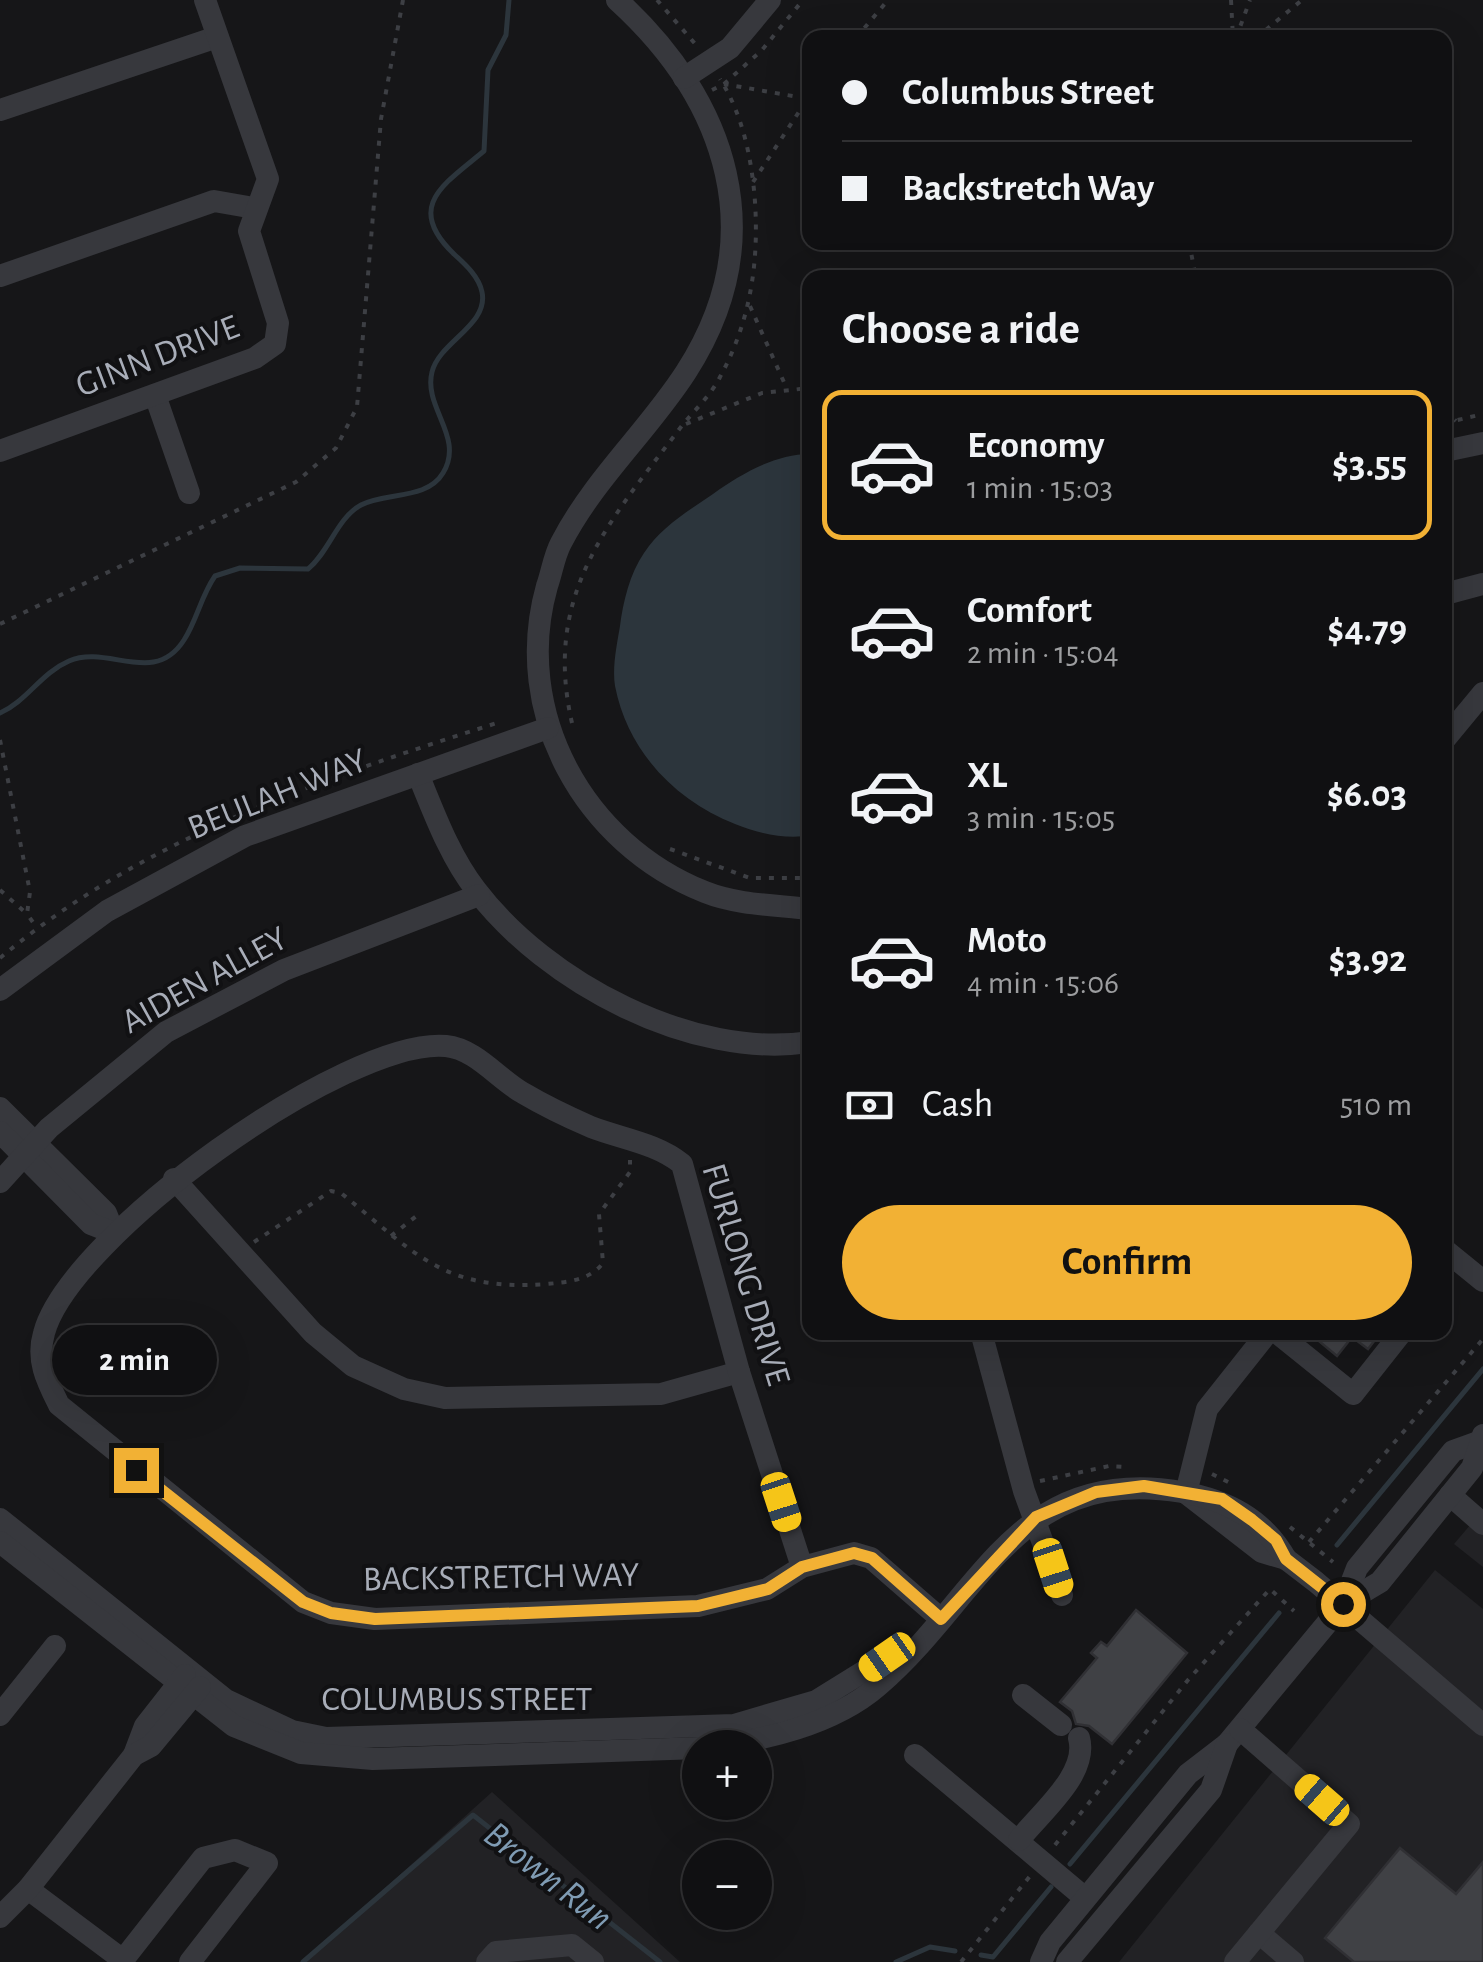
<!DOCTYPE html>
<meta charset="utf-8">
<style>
body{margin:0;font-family:"Alegreya Sans",sans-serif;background:#1e1e20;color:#f1f3f6;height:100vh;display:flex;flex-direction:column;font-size:38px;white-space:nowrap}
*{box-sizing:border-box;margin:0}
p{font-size:32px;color:#9c9d9f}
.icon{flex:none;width:55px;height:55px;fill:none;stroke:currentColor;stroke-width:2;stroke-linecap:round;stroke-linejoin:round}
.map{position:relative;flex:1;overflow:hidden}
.side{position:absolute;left:802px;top:270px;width:650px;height:1070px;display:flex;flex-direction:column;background:#101012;border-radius:20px;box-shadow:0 10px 40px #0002,0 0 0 2px #303032}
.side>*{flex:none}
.banner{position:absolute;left:802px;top:30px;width:650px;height:220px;border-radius:20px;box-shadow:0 10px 40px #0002,0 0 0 2px #303032;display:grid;align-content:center;height:220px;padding:0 40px;background:#101012}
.tools{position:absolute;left:682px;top:1730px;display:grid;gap:20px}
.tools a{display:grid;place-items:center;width:90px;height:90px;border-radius:50%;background:#101012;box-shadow:0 10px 40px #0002,0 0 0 2px #303032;font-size:50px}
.end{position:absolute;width:45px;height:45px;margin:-22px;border:12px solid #f2b134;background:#111;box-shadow:0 0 0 5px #111}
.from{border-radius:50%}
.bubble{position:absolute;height:70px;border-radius:35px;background:#101012;box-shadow:0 10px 40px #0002,0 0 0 2px #303032;font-size:32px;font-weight:700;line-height:70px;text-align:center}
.car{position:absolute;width:30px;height:60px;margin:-30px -15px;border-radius:12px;box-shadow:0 0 8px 2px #0007;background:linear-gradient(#f5c518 24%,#345 0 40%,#f5c518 0 76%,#345 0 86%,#f5c518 0)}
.banner b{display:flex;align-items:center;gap:35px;height:95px;font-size:38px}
.banner b+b{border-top:2px solid #303032}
.banner i{width:25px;height:25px;background:#f1f3f6}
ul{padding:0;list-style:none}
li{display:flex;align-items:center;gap:30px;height:150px;margin:0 20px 15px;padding:0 20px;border:5px solid transparent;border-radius:20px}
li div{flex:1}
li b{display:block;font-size:38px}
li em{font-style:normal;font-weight:700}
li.on{border-color:#f2b134}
li>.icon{width:90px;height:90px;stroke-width:1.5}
h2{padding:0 40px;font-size:45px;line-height:120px}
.pay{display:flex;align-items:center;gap:25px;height:110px;padding:0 40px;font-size:38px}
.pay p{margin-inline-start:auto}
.button{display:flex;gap:20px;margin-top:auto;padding:20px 40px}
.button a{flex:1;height:115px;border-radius:60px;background:#f2b134;color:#111;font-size:40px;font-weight:700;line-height:115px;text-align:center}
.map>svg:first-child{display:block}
.built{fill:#222225}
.water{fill:#2c353c}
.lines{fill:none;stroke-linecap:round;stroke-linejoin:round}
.stream{stroke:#2c353c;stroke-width:5}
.building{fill:#404145;stroke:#303034;stroke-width:2.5}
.path{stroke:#3d3f44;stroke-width:4;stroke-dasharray:5 8;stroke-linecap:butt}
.minor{stroke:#37383d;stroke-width:22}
.route{stroke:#f2b134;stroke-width:12}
.labels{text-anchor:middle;stroke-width:8;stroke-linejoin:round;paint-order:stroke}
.street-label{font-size:35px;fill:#a8adb8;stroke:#111113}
.water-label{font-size:38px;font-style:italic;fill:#7f9bb3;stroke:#111113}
</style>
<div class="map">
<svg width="1483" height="1962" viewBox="0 0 1483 1962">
<rect width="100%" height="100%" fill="#161618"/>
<g class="built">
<polygon points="1483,1510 1483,1567 1454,1544"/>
<polygon points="1435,1570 1483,1609 1483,1962 1119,1962"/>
<polygon points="492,1792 680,1962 303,1962"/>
</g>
<path class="water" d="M810 454V835C788 840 756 833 735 824 676 801 628 752 615 686 612 667 617 644 620 626 623 602 630 573 644 553 661 527 688 511 713 494 741 474 775 454 810 454Z"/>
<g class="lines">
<g class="stream">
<path d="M0 713C27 701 41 673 69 661 108 644 154 687 184 640 197 620 201 596 215 576L240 568 308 569C329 552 337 518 361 505 386 492 427 500 443 473 465 437 423 408 432 372 439 342 489 325 482 292 479 277 466 265 455 255 404 207 443 185 484 151L488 70 506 35 509 0"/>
<polyline points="1337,1545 1483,1369"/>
<polyline points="1070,1864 1279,1613"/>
<polyline points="981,1955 993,1957 1051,1887"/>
<polyline points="303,1962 473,1815 660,1962"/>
<polyline points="896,1962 930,1947 955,1951"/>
</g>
</g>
<g class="building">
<polygon points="1308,1332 1381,1332 1368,1349 1352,1337 1337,1356"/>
<polygon points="1136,1610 1187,1653 1112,1744 1089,1726 1076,1724 1072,1711 1060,1702 1097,1658 1091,1653 1101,1642 1107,1646"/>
<polygon points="1400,1848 1456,1894 1483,1862 1483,1962 1354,1962 1325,1938"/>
</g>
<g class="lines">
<g class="path">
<polyline points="657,0 697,46"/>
<polyline points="1231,0 1233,38"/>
<polyline points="856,38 888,0"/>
<polyline points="1236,38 1250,0"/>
<polyline points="1256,38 1302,0"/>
<polyline points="724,84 762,50 803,0"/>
<polyline points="712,90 724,84 810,99"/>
<polyline points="753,182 810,95"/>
<polyline points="1189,242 1196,278"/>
<polyline points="750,306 787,389"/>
<polyline points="1445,411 1456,421"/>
<polyline points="1445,423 1483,414"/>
<polyline points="686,424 762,393 810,388"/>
<polyline points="0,624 296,482 336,448 357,407 381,119 403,0"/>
<path d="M572 723C543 597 606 525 678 431 691 413 710 397 720 377 750 322 759 264 755 202 752 160 743 115 720 79"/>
<polyline points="0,740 30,892 27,914 37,928"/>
<polyline points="670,849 750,878 810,878"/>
<polyline points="0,890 27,914"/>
<path d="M0 958C146 836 322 779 500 722"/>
<polyline points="391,1236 419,1214"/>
<path d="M254 1242 331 1191 341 1193C415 1253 443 1292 547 1284 568 1282 590 1280 603 1263L599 1214 630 1172V1160"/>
<polyline points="1212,1474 1230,1483"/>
<polyline points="1040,1481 1109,1466 1128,1467"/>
<polyline points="1290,1527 1333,1562"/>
<polyline points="1309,1542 1483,1339"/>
<polyline points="1055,1845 1188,1680 1270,1589 1294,1611"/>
<polyline points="961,1962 1030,1876"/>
</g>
<g class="minor">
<path d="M617 0C728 101 773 237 686 372 648 431 594 479 561 543 554 556 552 572 547 586 511 713 584 844 705 892 737 905 777 905 810 909"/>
<polyline points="684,78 730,48 770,0"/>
<polyline points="0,110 217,37"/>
<polyline points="0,276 214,201 254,208"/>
<polyline points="155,395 189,493"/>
<polyline points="0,451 255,358 275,344 278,323 249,231 268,179 205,0"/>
<polyline points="1445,451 1483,443"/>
<polyline points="1445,594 1483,584"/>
<polyline points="1445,739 1483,693"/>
<path d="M418 774C434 813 450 857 476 890 546 982 692 1060 810 1042"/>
<polyline points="0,990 107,911 245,836 548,728"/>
<polyline points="0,1108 106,1213 114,1233"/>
<polyline points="0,1132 91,1224 114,1233"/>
<polyline points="174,1179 313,1333 353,1366 404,1389 445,1398 661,1394 739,1372"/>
<polyline points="0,1182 49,1128 166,1032 284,970 479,895"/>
<polyline points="1445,1250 1483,1281"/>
<polyline points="981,1332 1024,1491 1062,1595"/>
<polyline points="1276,1332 1353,1394 1402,1332"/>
<polyline points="1186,1493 1262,1552 1286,1559 1316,1582 1483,1725"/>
<polyline points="1186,1493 1207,1409 1268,1332"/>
<polyline points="1450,1495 1483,1524"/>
<polyline points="0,1519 226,1700 292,1731 326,1738 734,1725 816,1701 887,1657 909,1653"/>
<polyline points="0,1542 234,1726 301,1753 373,1759 700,1748"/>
<path d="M802 1567 739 1372 682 1164C656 1143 622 1139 591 1127 568 1117 545 1106 523 1093 498 1079 476 1049 446 1046 347 1037 70 1236 44 1333 36 1360 47 1381 59 1405L303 1602 331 1613 375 1619 698 1606 767 1589 802 1567 854 1553 871 1558 941 1619"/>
<polyline points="1343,1604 1357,1568 1453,1451 1478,1442"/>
<polyline points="1023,1695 1061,1725"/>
<polyline points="0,1715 55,1646"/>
<path d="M707 1748C764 1740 833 1725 878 1686 982 1597 1016 1464 1182 1492 1226 1500 1263 1518 1286 1559"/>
<polyline points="134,1755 145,1726 185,1675"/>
<polyline points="915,1755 1085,1898"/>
<path d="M1019 1840C1040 1813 1089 1774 1079 1738"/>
<polyline points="28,1889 123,1960 203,1858 235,1850 267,1863 190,1962"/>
<polyline points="0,1917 28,1889 134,1755 151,1746 200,1687"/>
<polyline points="1259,1933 1293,1962"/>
<polyline points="487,1962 496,1952 572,1945 593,1962"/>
<polyline points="1041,1962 1050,1942 1188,1774 1227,1744 1343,1604 1380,1582 1472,1468 1483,1435"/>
<polyline points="1067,1962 1211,1790 1227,1744"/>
<polyline points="1235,1962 1349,1824 1240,1729"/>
</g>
</g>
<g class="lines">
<polyline class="route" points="136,1470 303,1602 331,1613 375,1619 698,1606 768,1589 802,1567 854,1553 872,1558 941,1619 1036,1517 1096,1492 1144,1486 1222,1499 1252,1520 1276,1540 1286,1559 1343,1604"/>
</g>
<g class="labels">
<g class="street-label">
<text transform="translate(157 355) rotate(-21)" y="12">GINN DRIVE</text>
<text transform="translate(277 793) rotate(-22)" y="12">BEULAH WAY</text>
<text transform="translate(204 979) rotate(-29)" y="12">AIDEN ALLEY</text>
<text transform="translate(747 1274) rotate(73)" y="12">FURLONG DRIVE</text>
<text transform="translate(501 1576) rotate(-1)" y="12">BACKSTRETCH WAY</text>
<text x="457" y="1710">COLUMBUS STREET</text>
</g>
<g class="water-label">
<text transform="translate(549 1875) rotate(38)" y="13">Brown Run</text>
</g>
</g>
</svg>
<div class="tools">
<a>+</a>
<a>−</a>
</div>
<i class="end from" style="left:1343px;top:1604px"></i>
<i class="end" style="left:136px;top:1470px"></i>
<div class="bubble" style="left:52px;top:1325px;width:165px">2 min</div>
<i class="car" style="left:781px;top:1502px;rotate:162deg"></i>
<i class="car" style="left:1053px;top:1568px;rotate:162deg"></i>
<i class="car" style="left:887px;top:1657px;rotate:235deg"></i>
<i class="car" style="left:1322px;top:1800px;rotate:311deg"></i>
<div class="banner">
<b><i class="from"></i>Columbus Street</b>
<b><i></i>Backstretch Way</b>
</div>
<section class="side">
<h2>Choose a ride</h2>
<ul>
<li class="on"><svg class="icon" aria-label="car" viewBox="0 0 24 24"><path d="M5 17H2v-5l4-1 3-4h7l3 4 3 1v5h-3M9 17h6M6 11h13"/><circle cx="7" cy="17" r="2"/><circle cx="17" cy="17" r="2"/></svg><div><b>Economy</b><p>1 min · 15:03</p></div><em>$3.55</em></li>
<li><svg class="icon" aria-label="car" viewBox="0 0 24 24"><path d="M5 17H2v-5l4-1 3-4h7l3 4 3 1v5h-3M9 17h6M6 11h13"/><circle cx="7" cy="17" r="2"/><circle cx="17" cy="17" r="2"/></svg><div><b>Comfort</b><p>2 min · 15:04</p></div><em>$4.79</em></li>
<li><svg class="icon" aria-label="car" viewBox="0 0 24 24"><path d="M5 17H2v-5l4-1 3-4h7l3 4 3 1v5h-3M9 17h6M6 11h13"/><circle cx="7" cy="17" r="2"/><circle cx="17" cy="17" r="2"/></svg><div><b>XL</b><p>3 min · 15:05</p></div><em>$6.03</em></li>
<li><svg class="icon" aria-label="car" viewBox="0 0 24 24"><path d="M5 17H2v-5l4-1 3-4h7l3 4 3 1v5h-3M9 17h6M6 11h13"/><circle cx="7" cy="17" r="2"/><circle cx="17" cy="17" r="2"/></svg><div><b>Moto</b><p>4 min · 15:06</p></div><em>$3.92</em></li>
</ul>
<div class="pay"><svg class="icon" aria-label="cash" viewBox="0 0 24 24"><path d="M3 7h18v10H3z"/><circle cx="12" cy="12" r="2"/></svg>Cash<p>510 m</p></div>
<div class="button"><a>Confirm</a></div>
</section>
</div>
